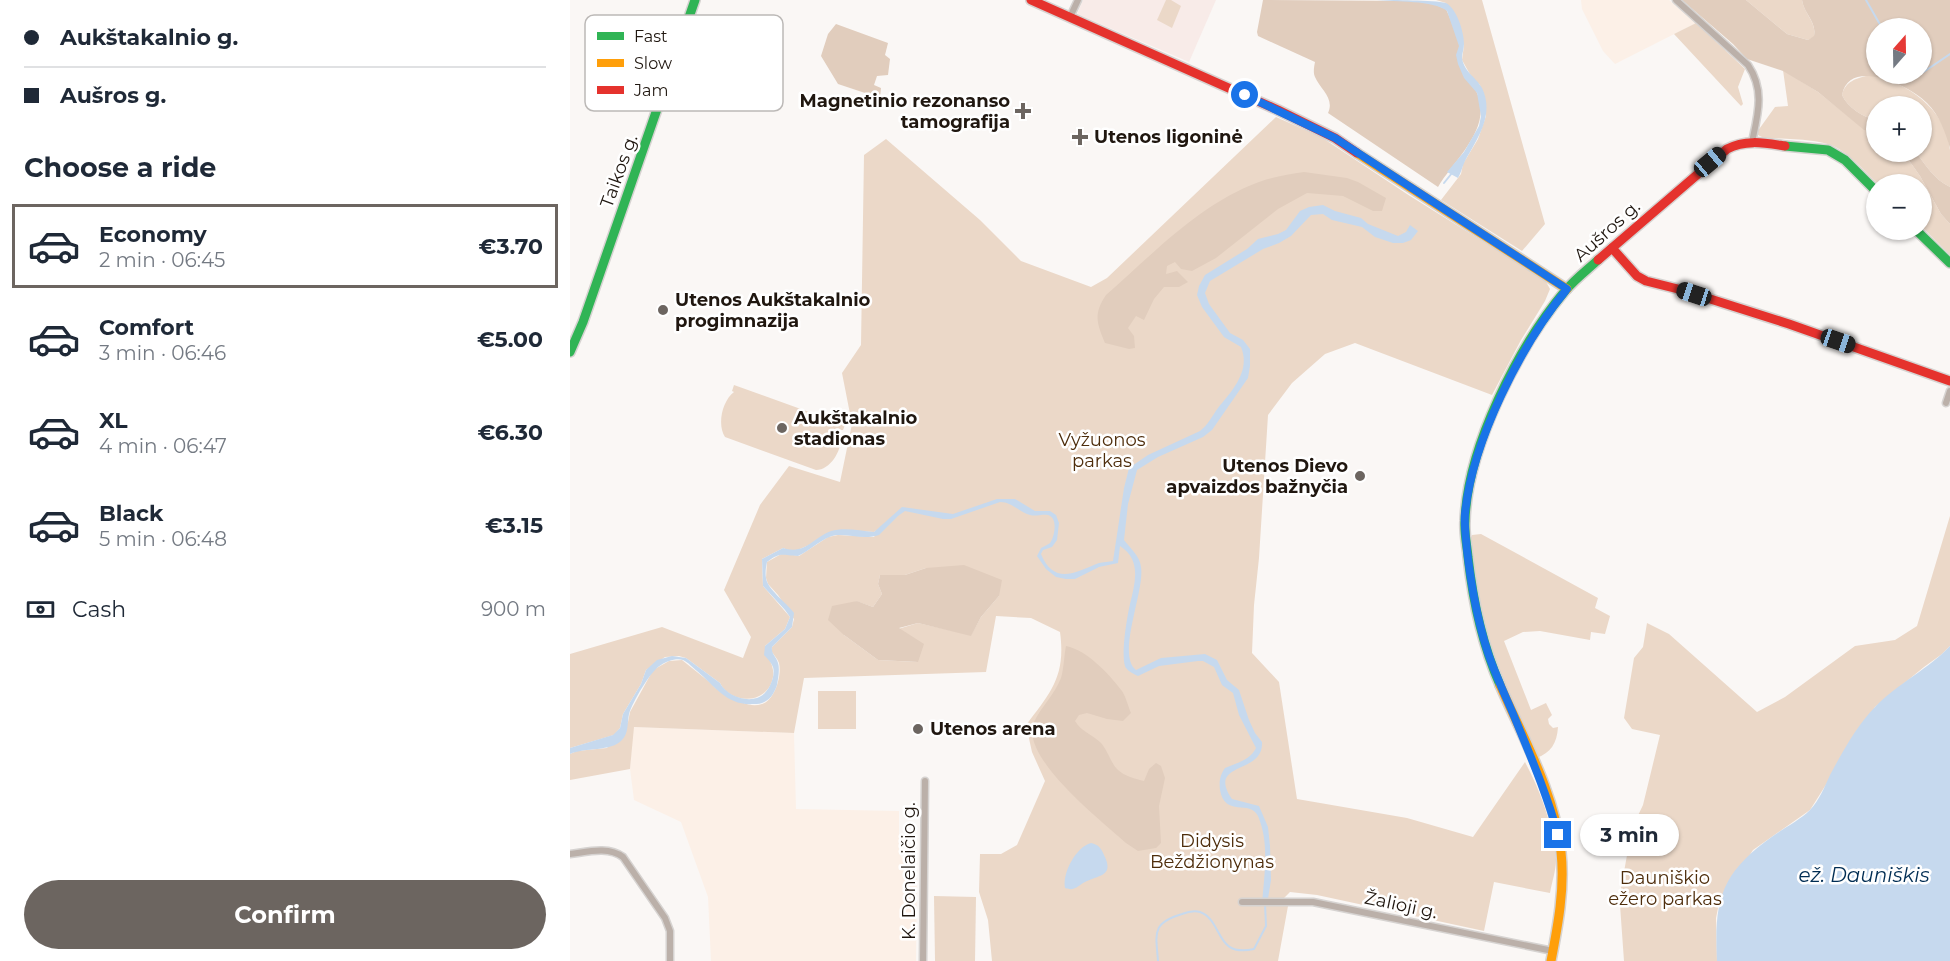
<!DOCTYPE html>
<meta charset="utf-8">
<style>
body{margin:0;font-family:Montserrat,sans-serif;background:#f6f6f7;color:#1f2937;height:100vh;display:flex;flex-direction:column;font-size:22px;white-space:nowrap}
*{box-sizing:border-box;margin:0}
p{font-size:20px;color:#747a83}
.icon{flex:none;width:33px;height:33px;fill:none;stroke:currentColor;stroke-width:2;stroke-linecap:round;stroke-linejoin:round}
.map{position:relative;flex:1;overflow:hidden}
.panel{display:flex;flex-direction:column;background:#fff;width:570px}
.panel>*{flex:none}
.guide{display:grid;align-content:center;height:132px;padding:0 24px;background:#fff}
.needle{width:39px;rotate:20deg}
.controls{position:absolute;left:1296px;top:18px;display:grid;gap:12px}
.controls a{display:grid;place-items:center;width:66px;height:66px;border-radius:50%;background:#fff;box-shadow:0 2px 4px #0004;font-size:30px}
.end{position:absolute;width:27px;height:27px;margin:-14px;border:8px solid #1a73e8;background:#fff;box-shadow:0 0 0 3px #fff}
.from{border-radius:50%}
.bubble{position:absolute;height:42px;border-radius:21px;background:#fff;box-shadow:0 2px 4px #0004;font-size:20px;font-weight:700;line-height:42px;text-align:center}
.car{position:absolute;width:18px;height:36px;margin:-18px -9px;border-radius:8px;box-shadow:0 0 4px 2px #0007;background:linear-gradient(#222 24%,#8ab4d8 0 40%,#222 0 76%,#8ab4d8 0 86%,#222 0)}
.guide b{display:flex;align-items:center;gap:21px;height:57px;font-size:22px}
.guide b+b{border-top:2px solid #e0e1e3}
.guide i{width:15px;height:15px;background:#1f2937}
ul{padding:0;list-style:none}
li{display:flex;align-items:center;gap:18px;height:84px;margin:0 12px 9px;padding:0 12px;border:3px solid transparent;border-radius:0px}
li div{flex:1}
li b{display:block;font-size:22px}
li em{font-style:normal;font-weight:700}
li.selected{border-color:#6c6560}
li>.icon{width:54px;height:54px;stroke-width:1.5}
h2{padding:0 24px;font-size:27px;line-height:72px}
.pay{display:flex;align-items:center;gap:15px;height:66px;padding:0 24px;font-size:22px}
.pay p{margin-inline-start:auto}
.action{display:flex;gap:12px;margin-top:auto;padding:12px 24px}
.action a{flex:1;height:69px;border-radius:36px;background:#6c6560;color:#fff;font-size:24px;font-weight:700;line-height:69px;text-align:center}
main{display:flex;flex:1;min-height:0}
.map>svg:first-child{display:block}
.industrial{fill:#fcf0e7}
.education{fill:#f8ebe8}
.green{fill:#ebd8c8;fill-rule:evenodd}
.forest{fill:#e1cdbd;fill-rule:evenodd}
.water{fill:#c6d9ee}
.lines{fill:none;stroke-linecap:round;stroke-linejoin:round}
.stream{stroke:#c6d9ee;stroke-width:2}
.street-casing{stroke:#d6d3d1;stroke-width:9}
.fast-casing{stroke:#d6d3d1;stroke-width:12}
.slow-casing{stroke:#d6d3d1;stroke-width:12}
.jam-casing{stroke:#d6d3d1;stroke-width:12}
.street{stroke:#bbb0a9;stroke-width:6}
.fast{stroke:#30b455;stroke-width:9}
.slow{stroke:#ff9f0a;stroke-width:9}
.jam{stroke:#e5322d;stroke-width:9}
.route{stroke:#1a73e8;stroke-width:8}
.poi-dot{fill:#6c6560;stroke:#fff;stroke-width:2}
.labels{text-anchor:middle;stroke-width:5;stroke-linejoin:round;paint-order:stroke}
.poi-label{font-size:18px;font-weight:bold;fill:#201710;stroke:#fff;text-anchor:start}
.street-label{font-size:18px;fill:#201710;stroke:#fff}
.park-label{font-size:18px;fill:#4e2d0b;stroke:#fff}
.water-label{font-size:20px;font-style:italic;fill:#002d53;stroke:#fff}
.key{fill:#fff;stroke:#bcb9b7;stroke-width:1.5}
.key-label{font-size:16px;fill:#201710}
</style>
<main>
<section class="panel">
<div class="guide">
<b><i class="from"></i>Aukštakalnio g.</b>
<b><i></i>Aušros g.</b>
</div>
<h2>Choose a ride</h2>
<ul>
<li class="selected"><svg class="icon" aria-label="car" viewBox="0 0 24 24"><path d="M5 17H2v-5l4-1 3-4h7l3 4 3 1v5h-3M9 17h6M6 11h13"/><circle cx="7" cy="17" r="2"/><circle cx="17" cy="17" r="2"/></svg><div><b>Economy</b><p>2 min · 06:45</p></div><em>€3.70</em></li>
<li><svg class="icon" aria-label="car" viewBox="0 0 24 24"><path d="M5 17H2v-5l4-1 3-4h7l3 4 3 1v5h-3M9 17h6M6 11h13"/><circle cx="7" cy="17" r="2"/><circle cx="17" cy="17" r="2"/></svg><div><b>Comfort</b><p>3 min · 06:46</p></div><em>€5.00</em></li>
<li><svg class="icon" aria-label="car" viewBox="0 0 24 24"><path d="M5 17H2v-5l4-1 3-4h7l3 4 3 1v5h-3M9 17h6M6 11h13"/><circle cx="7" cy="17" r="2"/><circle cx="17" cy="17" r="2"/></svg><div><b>XL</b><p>4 min · 06:47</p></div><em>€6.30</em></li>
<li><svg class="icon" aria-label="car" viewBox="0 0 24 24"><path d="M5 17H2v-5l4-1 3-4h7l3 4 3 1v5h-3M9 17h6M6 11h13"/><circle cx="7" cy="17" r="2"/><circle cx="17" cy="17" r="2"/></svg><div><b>Black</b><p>5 min · 06:48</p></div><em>€3.15</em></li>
</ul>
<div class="pay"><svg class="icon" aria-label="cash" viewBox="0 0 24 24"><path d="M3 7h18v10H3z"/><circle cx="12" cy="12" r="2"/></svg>Cash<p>900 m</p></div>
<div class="action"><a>Confirm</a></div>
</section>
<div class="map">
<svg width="1380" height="961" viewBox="0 0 1380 961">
<rect width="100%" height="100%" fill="#faf7f5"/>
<g class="industrial">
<polygon points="1011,0 1099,0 1126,23 1045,64 1033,51 1012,9"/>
<polygon points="63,727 224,733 226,809 329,811 329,854 347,876 346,961 141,961 138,897 111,822 64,800 60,769"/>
</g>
<polygon class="education" points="513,0 646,0 619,62 507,14"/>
<g class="green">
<polygon points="596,0 601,0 611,6 602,28 587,20"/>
<polygon points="866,0 912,0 975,224 952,251 871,200 891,174 893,164 908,139 916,116 910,85 901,76 892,60 894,45 876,3"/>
<path d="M1176 0H1232C1234 14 1247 22 1244 37L1238 40 1217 34Z"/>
<polygon points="1126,23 1175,69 1168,87 1173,104 1171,106 1104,34"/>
<path d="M1213 70 1248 92 1294 129 1306 132V152H1333L1350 176 1371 214 1380 224V255L1352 227V184H1308C1296 173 1284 158 1269 149 1252 138 1215 139 1194 138L1188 135 1187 132 1205 107 1218 106Z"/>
<path d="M1300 75C1337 82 1376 109 1380 150 1380 162 1380 175 1380 187 1364 179 1356 166 1346 152H1352V106H1306V120C1293 117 1278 108 1272 95 1275 81 1287 78 1300 75Z"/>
<path d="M706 117 751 137 840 196 975 280 980 289 975 301 951 340 922 395 785 343 755 354 722 383 698 415 689 558 684 605 682 653 709 682 727 799 837 818 903 837 955 762C971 792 983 825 986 860 986 870 982 882 980 893L924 882 914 931 747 895 720 892 708 904 718 906 708 961H422L418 920 409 892 410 854H431L447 845 475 781 462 752 456 725C481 692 496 676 490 632L461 618 426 616 416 672 234 678 224 733 64 727 60 769 0 780V754L7 751 37 748 58 722 60 712 83 670 99 661 112 660 142 684C147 691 154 693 161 697 171 702 181 708 192 704 205 700 212 675 209 663 207 658 204 655 201 651L202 647 222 627 224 619 208 595 198 584 196 578 197 562 213 553 229 556 258 537 268 535 304 537 311 527 304 532 287 531 253 536 239 545 223 552 213 548 192 559 193 586 220 617 215 629 195 646C197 657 205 666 203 677 198 705 161 705 150 683L116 658 109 656 95 657 76 670 71 684 53 714 50 728 44 735 0 748V654L92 627 173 658 181 637 154 590 190 505 219 466 270 482 282 424 272 373 291 345 294 155 316 139 410 220 451 261 521 287 537 278ZM356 568 429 596 411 617 401 635 348 623 328 629 347 662 308 660 274 635 286 601 303 607 312 594 308 584 310 575H335Z"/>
<path d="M164 385 275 425 273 430H270C275 444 263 470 246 470L155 437C147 425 152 401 164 392L162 391Z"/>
<polygon points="1380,516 1380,646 1372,654 1354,667 1305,707 1240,810 1183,850 1149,903 1146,918 1147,961 1054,961 1050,905 1051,888 1062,828 1073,805 1090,735 1062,729 1054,718 1064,658 1073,647 1077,623 1099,634 1187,712 1215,697 1285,646 1325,640 1347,626"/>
<path d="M911 534 1028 598 1025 608 1040 616 1035 634 1021 632 1020 640 970 631 953 632 934 641 961 710 976 703 982 715 978 719 979 724 983 728 988 727C987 743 981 753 966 758L919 644 914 625 899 543 902 535Z"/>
<rect x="248" y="691" width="38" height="38"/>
<polygon points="364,896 406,897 405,961 365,961"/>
</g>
<g class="forest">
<path d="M693 0 840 1 861 3 876 9C880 18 887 34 889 44 890 52 886 54 890 66 895 80 903 82 907 93 923 128 884 160 868 187L758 113C765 98 750 89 745 77 743 73 744 67 745 62L688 36 687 32Z"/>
<path d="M1112 0H1176L1217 34 1238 40 1244 36C1247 22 1234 14 1232 0H1380V148C1375 132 1370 116 1357 103 1341 86 1279 56 1272 95 1278 108 1293 117 1306 120V132L1294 130 1248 92 1213 71 1177 59 1163 44ZM1306 28H1352V74H1306Z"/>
<polygon points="266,24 318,43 315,55 320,59 318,75 307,76 304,85 311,88 310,98 268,84 251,56 258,34"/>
<path d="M1333 152H1346C1356 166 1364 179 1380 187V224L1371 214 1350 176Z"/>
<path d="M734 172 777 178 788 182 816 198 812 211H803L773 196 737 193 708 209 646 258 622 271 611 269 605 262 597 266 596 274 607 271 618 282 609 287H594L584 299 574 320 566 316 558 328 564 336 565 348 559 349 535 343C527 324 523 314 536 295 583 254 629 204 689 182 703 177 719 174 734 172Z"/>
<polygon points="394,565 432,580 429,596 411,617 401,636 348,623 329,628 354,644 348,662 308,660 274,635 258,620 262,606 287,601 303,607 312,594 308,584 310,575 335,575 356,568"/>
<path d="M496 646C517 650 539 674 552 691 556 697 558 706 561 713L553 721 537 719 517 713 509 715 505 721C511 731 521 734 530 742 538 750 541 764 548 770 554 776 566 779 574 781L579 769 586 763 591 766 595 778 589 806 591 843 586 848 568 851 556 843C532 821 449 757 464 722 471 707 485 694 491 678 494 668 494 656 496 646Z"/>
</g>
<g class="water">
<path d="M807 0C823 0 863 0 876 3 887 9 894 32 894 44 894 49 892 53 892 58 894 72 906 77 912 88 925 115 907 139 895 161 892 167 891 173 888 178L877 172 894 152 909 126 911 116 907 93 894 78 888 64 886 55 889 46 877 11C863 0 826 2 807 0Z"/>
<path d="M753 205 765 211 791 218 798 224 828 236 836 232 840 225 848 231 841 240 833 243H823L805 237 792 227 762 220 753 214 741 215 721 236 709 243 693 249 640 281 635 293 639 304 660 333 673 340 680 349V366L678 378 642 430 633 437 588 457 567 470 558 504 554 540C560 548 570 556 571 567 575 591 546 655 566 670L591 658 635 654 647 660 657 680 669 690 679 720 685 733 692 742C694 775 636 761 662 799L689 806 698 827 700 846 701 880 697 905 692 904C694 876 700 844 688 816 680 799 655 818 650 790 649 781 650 775 655 768 667 763 680 760 686 748L669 715 663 693 652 685 644 667 633 661H628L589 666 568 676C564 674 559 672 556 668 550 658 557 617 560 604 565 583 572 560 550 546L548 563 529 567 505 579H496L486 577 476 569 467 556 471 548C474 546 478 545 480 543 484 538 488 520 480 516 475 513 466 517 460 515 449 512 442 502 430 502L381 519H373L335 511 328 516 309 535C294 540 280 534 266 535 253 537 241 550 228 556 212 556 212 551 197 562 196 567 195 573 196 578 197 589 217 603 224 613L222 627 202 647C201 654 206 656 208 663 210 669 208 679 207 685 203 697 197 704 184 704 157 706 146 687 127 671 123 668 118 662 113 660 106 658 97 661 91 665 81 670 62 703 59 714 57 723 59 733 52 740 41 752 15 747 0 754V748L43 735 50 728 53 714 71 684 76 670 87 660 102 656 116 658 150 683C156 695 174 702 187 698 198 695 206 677 203 667 201 662 197 658 194 655L195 646 215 629 220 617 215 610 193 586 192 559 213 548C236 555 242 538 261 531 275 527 290 531 304 532L332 507 383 514 427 499H445L465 511H480L486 515 489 523 487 540 482 547 473 550 471 554C484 586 506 572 529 563 533 562 539 562 543 561L554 488 559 468 578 455 630 431C638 425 642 416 648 408 662 391 681 371 671 347L654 337 632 307 627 295 629 286 635 275 677 249 688 239 708 234 716 230 730 211 739 207Z"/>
<path d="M1380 646V961H1147C1144 899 1151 873 1203 836 1214 828 1230 820 1240 810 1249 801 1255 786 1260 775 1273 751 1287 725 1306 706 1327 684 1360 668 1380 646Z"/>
<path d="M521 843C529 845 531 848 534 855 544 875 531 875 517 881 508 885 505 892 495 888 492 873 506 847 521 843Z"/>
</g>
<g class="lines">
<g class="stream">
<polyline points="1296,0 1312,28"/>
<polyline points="1352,73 1380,54"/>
<polyline points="1345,74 1351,74"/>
<polyline points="874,183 882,173"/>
<path d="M588 961C586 934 581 923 612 914 617 912 624 910 630 912 654 921 644 958 684 949L696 926 695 904"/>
</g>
<g class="street-casing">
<g id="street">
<path d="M1106 0 1178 65C1195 90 1188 114 1182 142"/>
<polyline points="500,17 508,0"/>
<polyline points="1376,403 1380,391"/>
<path d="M0 854C17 852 38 846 53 857L95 918 100 931V961"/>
<polyline points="672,902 743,902 983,951"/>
<polyline points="353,961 355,781"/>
</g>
</g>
<g class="fast-casing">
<g id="fast">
<polyline points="1215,146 1258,150 1275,160 1306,191"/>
<polyline points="1346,230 1380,263"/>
<polyline points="0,352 13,322 125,0"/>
<path d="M930 685C912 644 903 602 898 557 897 545 894 533 895 521 897 448 948 347 995 291 1005 279 1017 270 1028 260"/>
</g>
</g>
<g class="slow-casing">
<g id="slow">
<polyline points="787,153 997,289"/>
<path d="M930 685C953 738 985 793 991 852 995 888 988 925 981 961"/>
</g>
</g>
<g class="jam-casing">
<g id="jam">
<polyline points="461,0 708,110 765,138 787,153"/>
<polyline points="1042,248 1067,276 1076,281 1112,290 1219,324 1380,381"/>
<path d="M1028 260 1157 149C1176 139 1195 143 1215 146"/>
</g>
</g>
<use href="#street" class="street"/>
<use href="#fast" class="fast"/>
<use href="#slow" class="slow"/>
<use href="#jam" class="jam"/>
</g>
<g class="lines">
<path class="route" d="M675 95 765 138 997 289C951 345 902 441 895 514 894 526 896 538 897 550 901 585 907 619 918 653 925 674 935 695 944 716 960 755 977 794 988 835"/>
</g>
<g class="poi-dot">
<path d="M450 102h6v6h6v6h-6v6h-6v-6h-6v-6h6z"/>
<path d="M507 128h6v6h6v6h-6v6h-6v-6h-6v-6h6z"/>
<circle cx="93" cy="310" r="6"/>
<circle cx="212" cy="428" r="6"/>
<circle cx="790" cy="476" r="6"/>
<circle cx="348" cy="729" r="6"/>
</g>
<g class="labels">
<g class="poi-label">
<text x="440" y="107" text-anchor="end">Magnetinio rezonanso<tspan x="440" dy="21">tamografija</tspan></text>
<text x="524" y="143">Utenos ligoninė</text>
<text x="105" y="306">Utenos Aukštakalnio<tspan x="105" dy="21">progimnazija</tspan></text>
<text x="224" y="424">Aukštakalnio<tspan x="224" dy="21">stadionas</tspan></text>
<text x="778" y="472" text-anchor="end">Utenos Dievo<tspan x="778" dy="21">apvaizdos bažnyčia</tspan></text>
<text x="360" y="735">Utenos arena</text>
</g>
<g class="street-label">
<text transform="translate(49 171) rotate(-70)" y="6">Taikos g.</text>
<text transform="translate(1037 231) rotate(-42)" y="6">Aušros g.</text>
<text transform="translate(339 871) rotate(-90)" y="6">K. Donelaičio g.</text>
<text transform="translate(831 905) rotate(12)" y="6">Žalioji g.</text>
</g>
<g class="park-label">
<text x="532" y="446">Vyžuonos<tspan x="532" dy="21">parkas</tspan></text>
<text x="642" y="847">Didysis<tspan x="642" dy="21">Beždžionynas</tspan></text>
<text x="1095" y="884">Dauniškio<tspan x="1095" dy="21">ežero parkas</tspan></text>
</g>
<g class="water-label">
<text x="1294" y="882">ež. Dauniškis</text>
</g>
</g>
<rect x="15" y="15" width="198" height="96" rx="9" class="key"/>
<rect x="27" y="32" width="27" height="8" fill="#30b455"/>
<rect x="27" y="59" width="27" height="8" fill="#ff9f0a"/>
<rect x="27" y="86" width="27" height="8" fill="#e5322d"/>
<g class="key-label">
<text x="64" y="42">Fast</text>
<text x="64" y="69">Slow</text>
<text x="64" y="96">Jam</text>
</g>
</svg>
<div class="controls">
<a><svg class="needle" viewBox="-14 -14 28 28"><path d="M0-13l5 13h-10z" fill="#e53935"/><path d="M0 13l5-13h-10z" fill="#747a83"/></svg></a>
<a>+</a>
<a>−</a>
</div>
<i class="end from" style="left:675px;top:95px"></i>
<i class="end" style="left:988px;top:835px"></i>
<div class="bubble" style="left:1010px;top:814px;width:99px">3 min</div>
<i class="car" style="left:1140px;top:162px;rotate:50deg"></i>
<i class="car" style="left:1124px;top:294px;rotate:288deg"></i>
<i class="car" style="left:1268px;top:341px;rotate:109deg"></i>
</div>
</main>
